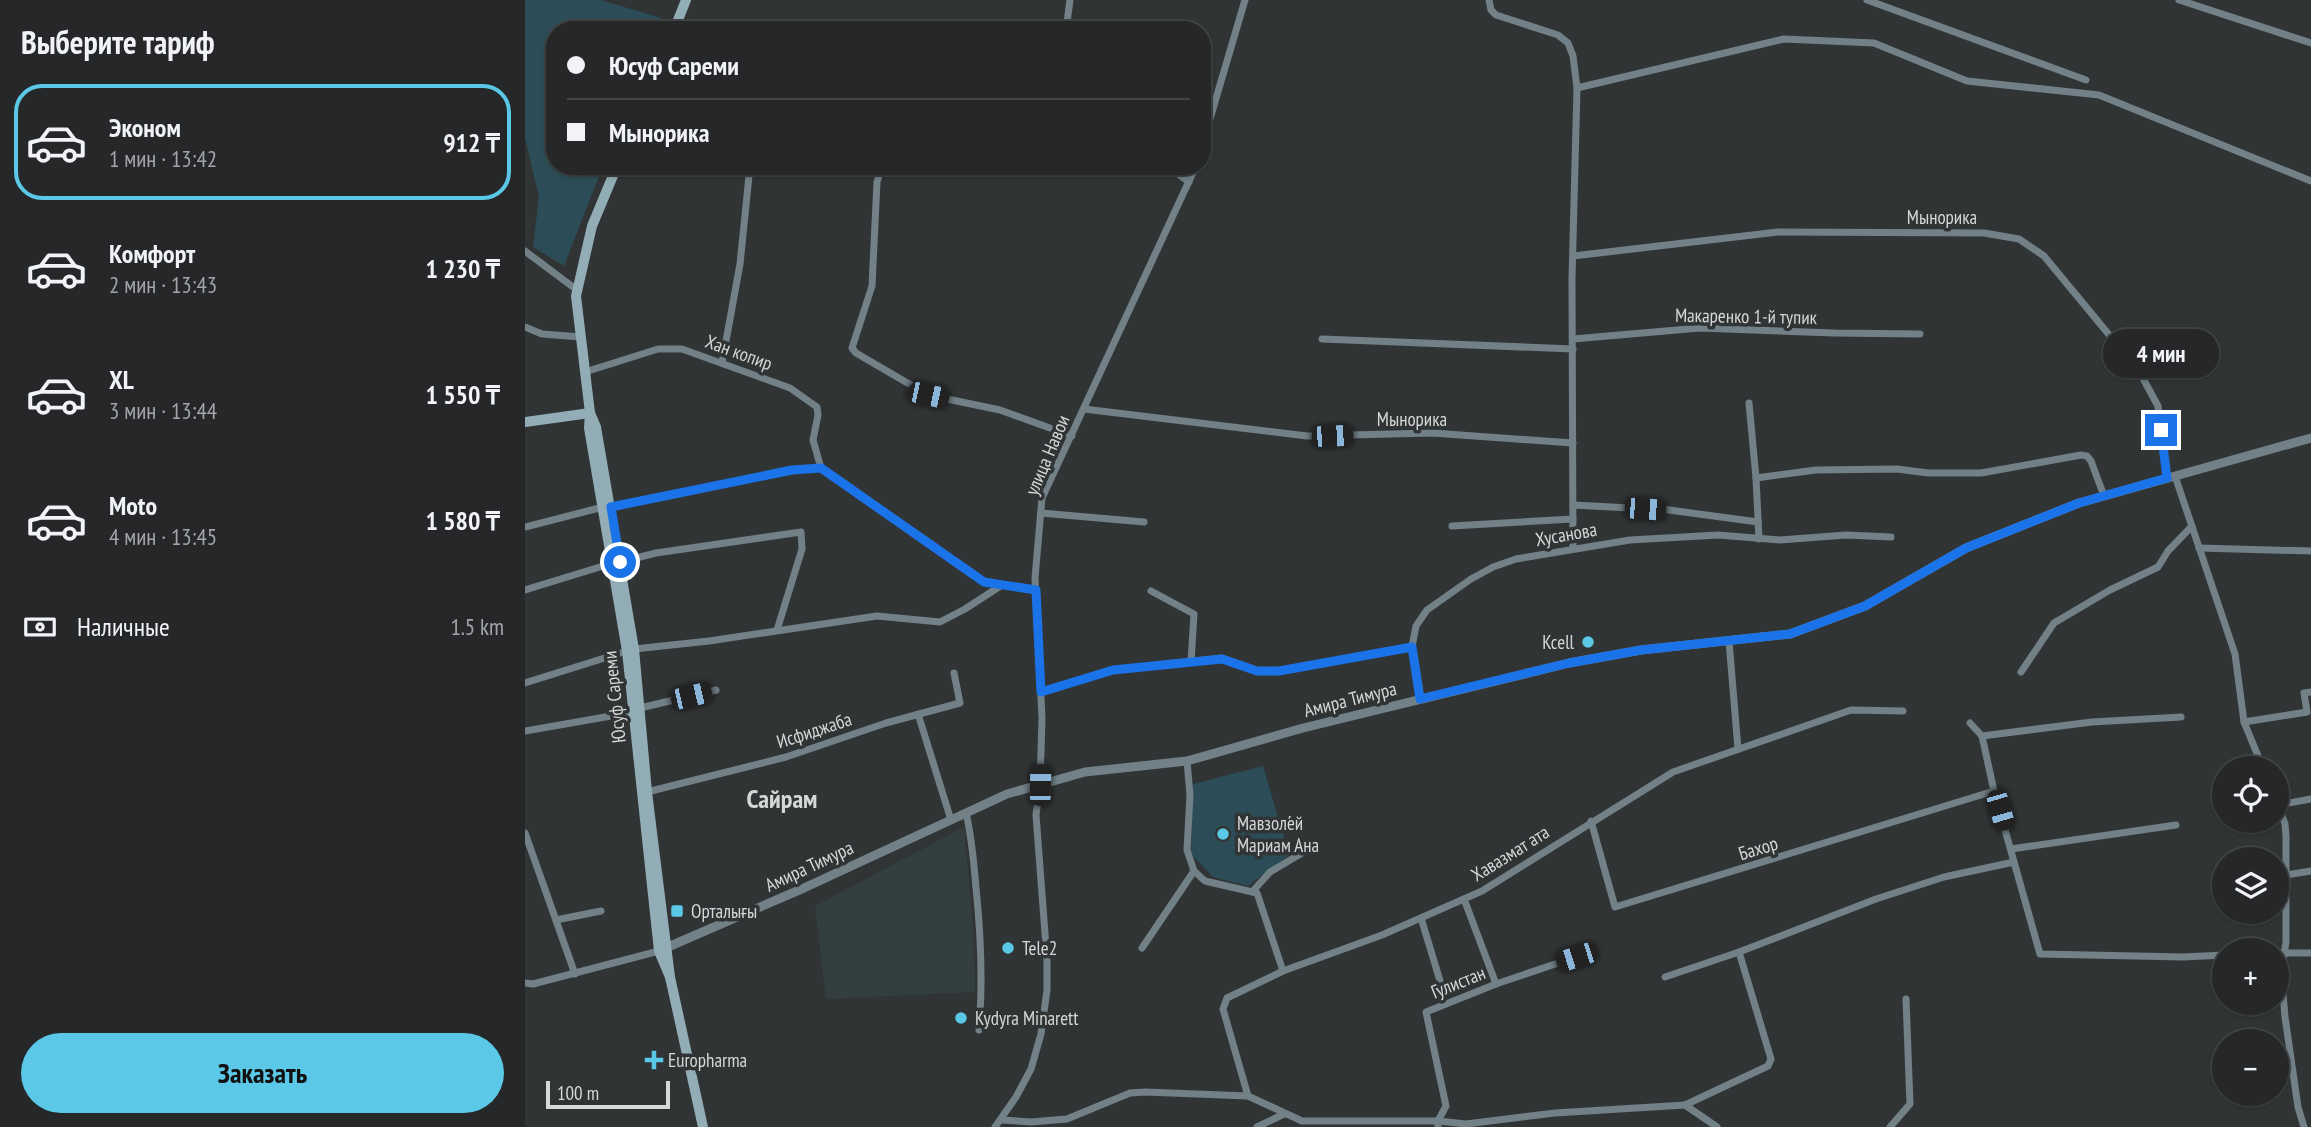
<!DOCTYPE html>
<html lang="ru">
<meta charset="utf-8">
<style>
body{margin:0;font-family:"PT Sans Narrow",sans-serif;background:#313334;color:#f1f3f6;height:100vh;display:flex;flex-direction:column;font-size:26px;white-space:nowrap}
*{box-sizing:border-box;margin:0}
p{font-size:23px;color:#a3a5a8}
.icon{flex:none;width:38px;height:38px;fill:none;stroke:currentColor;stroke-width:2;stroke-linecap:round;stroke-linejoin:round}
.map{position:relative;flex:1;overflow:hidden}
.sheet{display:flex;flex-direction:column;background:#252728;width:525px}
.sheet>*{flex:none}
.hud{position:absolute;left:21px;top:21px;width:665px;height:154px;border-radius:28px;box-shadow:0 2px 5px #0004,0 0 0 2px #424445;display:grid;align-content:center;height:154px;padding:0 21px;background:#252728}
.tools{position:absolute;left:1687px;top:756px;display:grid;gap:14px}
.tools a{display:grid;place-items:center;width:77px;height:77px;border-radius:50%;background:#252728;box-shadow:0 2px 5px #0004,0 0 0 2px #424445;font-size:35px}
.scale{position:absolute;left:21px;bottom:18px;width:124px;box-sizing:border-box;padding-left:7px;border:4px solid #d5d7d8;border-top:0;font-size:19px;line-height:24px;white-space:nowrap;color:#d5d7d8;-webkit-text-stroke:5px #313435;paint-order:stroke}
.end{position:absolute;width:32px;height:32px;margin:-16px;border:9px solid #1a73e8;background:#fff;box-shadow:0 0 0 4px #fff}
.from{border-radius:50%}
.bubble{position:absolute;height:49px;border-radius:24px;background:#252728;box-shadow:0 2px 5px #0004,0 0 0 2px #424445;font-size:23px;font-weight:600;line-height:49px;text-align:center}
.car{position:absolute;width:21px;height:42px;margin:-21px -10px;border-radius:9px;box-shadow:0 0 5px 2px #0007;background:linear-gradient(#222 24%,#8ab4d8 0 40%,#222 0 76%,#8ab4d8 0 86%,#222 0)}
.hud b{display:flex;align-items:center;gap:24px;height:66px;font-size:26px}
.hud b+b{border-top:2px solid #424445}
.hud i{width:18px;height:18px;background:#f1f3f6}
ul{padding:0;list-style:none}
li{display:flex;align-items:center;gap:21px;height:116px;margin:0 14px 10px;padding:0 7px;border:4px solid transparent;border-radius:28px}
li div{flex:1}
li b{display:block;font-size:26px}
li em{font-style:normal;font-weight:600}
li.active{border-color:#5ac8e6}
li>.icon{width:63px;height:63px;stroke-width:1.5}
h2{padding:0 21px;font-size:32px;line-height:84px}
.pay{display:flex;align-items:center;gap:18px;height:77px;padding:0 21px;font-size:26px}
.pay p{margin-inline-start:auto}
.action{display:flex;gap:14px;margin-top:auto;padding:14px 21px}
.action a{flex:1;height:80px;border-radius:42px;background:#5ac8e6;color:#111;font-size:28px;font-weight:600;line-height:80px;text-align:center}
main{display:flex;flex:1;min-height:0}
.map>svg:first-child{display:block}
.built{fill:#333e41}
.green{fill:#2c4d57}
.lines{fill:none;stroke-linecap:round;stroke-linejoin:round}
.minor{stroke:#718187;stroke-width:7}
.tertiary{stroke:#718187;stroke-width:9}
.secondary{stroke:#92adb5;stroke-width:10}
.route{stroke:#1a73e8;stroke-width:9}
.poi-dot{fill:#5ac8e6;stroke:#313435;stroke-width:2.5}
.labels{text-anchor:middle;stroke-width:7;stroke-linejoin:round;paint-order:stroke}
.street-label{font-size:19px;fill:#d5d7d8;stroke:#313435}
.poi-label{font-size:19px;fill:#d5d7d8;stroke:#313435;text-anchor:start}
.district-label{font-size:26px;font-weight:bold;fill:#d5d7d8;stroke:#313435}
</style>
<main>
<section class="sheet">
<h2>Выберите тариф</h2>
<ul>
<li class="active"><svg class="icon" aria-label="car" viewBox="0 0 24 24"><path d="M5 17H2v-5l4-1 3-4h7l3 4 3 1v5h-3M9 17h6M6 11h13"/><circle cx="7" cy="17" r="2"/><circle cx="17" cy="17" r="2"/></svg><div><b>Эконом</b><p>1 мин · 13:42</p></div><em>912 ₸</em></li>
<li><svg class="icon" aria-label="car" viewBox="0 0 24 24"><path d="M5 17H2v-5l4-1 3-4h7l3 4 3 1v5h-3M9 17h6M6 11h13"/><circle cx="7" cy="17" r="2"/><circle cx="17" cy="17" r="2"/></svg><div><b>Комфорт</b><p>2 мин · 13:43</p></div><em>1 230 ₸</em></li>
<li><svg class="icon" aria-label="car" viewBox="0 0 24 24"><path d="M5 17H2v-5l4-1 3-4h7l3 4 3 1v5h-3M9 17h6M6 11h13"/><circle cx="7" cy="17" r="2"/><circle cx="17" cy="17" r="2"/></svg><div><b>XL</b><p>3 мин · 13:44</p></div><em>1 550 ₸</em></li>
<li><svg class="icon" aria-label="car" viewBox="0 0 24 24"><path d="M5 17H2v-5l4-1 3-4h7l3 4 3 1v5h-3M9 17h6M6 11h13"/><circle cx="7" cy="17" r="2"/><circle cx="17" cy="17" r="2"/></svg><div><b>Moto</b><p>4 мин · 13:45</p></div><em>1 580 ₸</em></li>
</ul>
<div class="pay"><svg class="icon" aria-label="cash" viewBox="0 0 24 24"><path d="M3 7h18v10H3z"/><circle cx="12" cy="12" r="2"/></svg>Наличные<p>1.5 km</p></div>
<div class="action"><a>Заказать</a></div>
</section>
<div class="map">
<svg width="1786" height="1127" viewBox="0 0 1786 1127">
<rect width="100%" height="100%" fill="#313435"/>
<polygon class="built" points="439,827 449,939 450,992 301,999 290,906"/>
<g class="green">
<polygon points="0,0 76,0 136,18 131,30 30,30 30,166 78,166 39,266 8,247 14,197 0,138"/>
<polygon points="738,766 764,855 723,886 688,877 666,854 668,784"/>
</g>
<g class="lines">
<g class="minor">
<polyline points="964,0 966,10 971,15 1033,35 1043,43 1048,56 1052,88 1047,279 1048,548"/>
<polyline points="1342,0 1561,80"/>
<polyline points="1654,0 1786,43"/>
<polyline points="541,30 545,0"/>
<polyline points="1052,88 1259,39 1349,43 1442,81 1574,95 1786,181"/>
<polyline points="677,146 720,0"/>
<polyline points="357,166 352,182 347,286 327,348 331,353 403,395 475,410 547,436"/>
<polyline points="642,166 664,182"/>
<polyline points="0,251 52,290"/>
<polyline points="1048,256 1253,232 1459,233 1494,239 1519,256 1614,371 1633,406 1642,478"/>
<polyline points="0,327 17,334 56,337"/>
<polyline points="797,339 1048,349"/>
<polyline points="1048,339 1175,328 1309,333 1395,334"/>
<polyline points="197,363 215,264 225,166"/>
<polyline points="60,372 133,349 157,349 265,388 292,407 293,415 288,440 296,468"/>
<polyline points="1224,403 1231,478 1234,539"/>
<polyline points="559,409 782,436 908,433 1048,443"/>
<polyline points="1650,476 1710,654 1719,722 1738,768"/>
<polyline points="1231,478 1291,470 1372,469 1403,473 1456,473 1556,455 1562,456 1566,461 1579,496"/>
<polyline points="1048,505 1144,510 1233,522"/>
<polyline points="86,507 267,470 296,468 459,582 511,590"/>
<polyline points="516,513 619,522"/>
<polyline points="927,526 1048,519"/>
<polyline points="0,527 78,507"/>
<polyline points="1674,548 1786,551"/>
<polyline points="95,562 131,553 276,532 277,549 252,630"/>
<polyline points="0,590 88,563"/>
<polyline points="626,591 669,614 666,662"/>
<polyline points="1204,641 1213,749"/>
<polyline points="109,649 184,641 352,616 415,622 440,609 477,585"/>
<polyline points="1496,672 1529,623 1585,590 1633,567 1643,551 1667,526"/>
<polyline points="0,683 102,651"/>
<polyline points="516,692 588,670 697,658 732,671 754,671 887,647"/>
<polyline points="896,699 887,647 891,626 902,610 946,579 968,567 991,559 1105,540 1193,535 1255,540 1321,535 1366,537"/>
<polyline points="115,708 191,690"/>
<polyline points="393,714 426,820"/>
<polyline points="1719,722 1782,712 1779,693 1786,692"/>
<polyline points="1445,723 1457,736 1469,791 1515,954 1658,957 1699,955"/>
<polyline points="0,731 109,712"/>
<polyline points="1457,736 1567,722 1656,717"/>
<polyline points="662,761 665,795 662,850 669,871 680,881 732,893 758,971"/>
<polyline points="122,792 261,757 361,723 435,703 429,673"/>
<polyline points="1752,802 1760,824 1761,836 1761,942 1757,966 1757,982 1760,1017 1773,1107 1779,1127"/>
<polyline points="1753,805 1786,799"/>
<path d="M441 813C447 838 449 863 451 888 456 936 458 982 454 1030"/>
<polyline points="1066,821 1090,907 1469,791"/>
<polyline points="0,833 50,974"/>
<polyline points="1486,849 1651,825"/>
<polyline points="1761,875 1786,871"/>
<polyline points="727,892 745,872 777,853"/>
<polyline points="939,899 971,984"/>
<polyline points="896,918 916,984"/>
<polyline points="31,920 76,911"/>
<polyline points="617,948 669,871"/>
<polyline points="1752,953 1786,953"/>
<polyline points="1140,977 1214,952 1351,899 1419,877 1489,862"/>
<polyline points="0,983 8,984 134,951"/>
<polyline points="723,1096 698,1009 702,998 758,971 857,935 957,891 1148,772 1326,710 1378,711"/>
<polyline points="1160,1105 1192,1127"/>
<polyline points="477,1120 506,1122 542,1119 605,1093 620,1092 723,1096 777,1121 913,1121 941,1124 1030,1113 1160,1105 1243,1066 1246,1059 1214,952"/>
<polyline points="470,1127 491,1097 506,1069 516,1034 522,990 522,960 511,815 515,785 517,718 510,578 517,498 671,166"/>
<polyline points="732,1127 759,1114"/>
<polyline points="913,1127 913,1121 921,1106 901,1012 971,984 1051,957"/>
<polyline points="1365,1127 1385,1104 1381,999"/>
</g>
<polyline class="tertiary" points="136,950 279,888 482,794 560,772 662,761 778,728 1044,663 1116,650 1265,634 1340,606 1441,548 1554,503 1786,438"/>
<g class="secondary">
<polyline points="149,30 161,0"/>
<polygon points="65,413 71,427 109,649 122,792 145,977 134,951 102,651 64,428"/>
<polyline points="0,422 65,413 51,296 67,226 92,166"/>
<polyline points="145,977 178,1127"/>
</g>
</g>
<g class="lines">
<polyline class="route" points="95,562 86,507 267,470 296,468 459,582 511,590 516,692 588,670 697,659 732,671 754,671 887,647 895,699 1044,663 1116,650 1265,634 1340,606 1441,548 1554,503 1642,478 1636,430"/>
</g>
<g class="poi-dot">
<circle cx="1063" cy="642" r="7"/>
<circle cx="698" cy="834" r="7"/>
<rect x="145" y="904" width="14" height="14" rx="3.5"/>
<circle cx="483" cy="948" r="7"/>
<circle cx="436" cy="1018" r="7"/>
<path d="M125.5 1049.5h7v7h7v7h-7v7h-7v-7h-7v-7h7z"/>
</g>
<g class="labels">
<g class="street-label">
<text x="1417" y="224">Мынорика</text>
<text transform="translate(1221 316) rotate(1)" y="7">Макаренко 1-й тупик</text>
<text transform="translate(214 352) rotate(20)" y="7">Хан копир</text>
<text x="887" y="426">Мынорика</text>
<text transform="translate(522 455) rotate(-67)" y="7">улица Навои</text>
<text transform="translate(1041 534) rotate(-10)" y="7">Хусанова</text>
<text transform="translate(89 697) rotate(-96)" y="7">Юсуф Сареми</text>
<text transform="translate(825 699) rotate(-14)" y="7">Амира Тимура</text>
<text transform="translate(289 730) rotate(-18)" y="7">Исфиджаба</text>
<text transform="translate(1233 848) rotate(-17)" y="7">Бахор</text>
<text transform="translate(985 853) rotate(-32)" y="7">Хавазмат ата</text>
<text transform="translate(284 866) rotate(-25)" y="7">Амира Тимура</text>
<text transform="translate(933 982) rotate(-22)" y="7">Гулистан</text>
</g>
<g class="poi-label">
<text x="1049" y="649" text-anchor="end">Kcell</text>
<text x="712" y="830">Мавзоле́й<tspan x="712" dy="22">Мариам Ана</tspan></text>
<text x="166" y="918">Орталығы</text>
<text x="497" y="955">Tele2</text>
<text x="450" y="1025">Kydyra Minarett</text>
<text x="143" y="1067">Europharma</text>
</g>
<g class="district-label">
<text x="257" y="808">Сайрам</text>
</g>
</g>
</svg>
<div class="tools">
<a><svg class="icon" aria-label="locate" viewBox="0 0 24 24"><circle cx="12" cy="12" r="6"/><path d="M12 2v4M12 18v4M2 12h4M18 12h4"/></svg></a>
<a><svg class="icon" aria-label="layers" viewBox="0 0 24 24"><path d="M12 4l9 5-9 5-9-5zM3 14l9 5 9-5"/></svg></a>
<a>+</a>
<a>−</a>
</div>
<div class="scale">100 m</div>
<i class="end from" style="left:95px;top:562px"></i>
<i class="end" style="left:1636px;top:430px"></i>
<div class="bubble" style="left:1578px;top:329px;width:116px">4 мин</div>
<i class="car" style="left:403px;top:395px;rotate:102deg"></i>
<i class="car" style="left:807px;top:436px;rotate:88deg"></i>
<i class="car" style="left:1120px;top:509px;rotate:94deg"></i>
<i class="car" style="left:166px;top:696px;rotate:77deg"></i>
<i class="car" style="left:515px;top:785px;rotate:1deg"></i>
<i class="car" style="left:1475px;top:810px;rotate:164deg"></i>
<i class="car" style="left:1051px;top:957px;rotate:252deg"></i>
<div class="hud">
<b><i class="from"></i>Юсуф Сареми</b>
<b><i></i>Мынорика</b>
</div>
</div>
</main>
